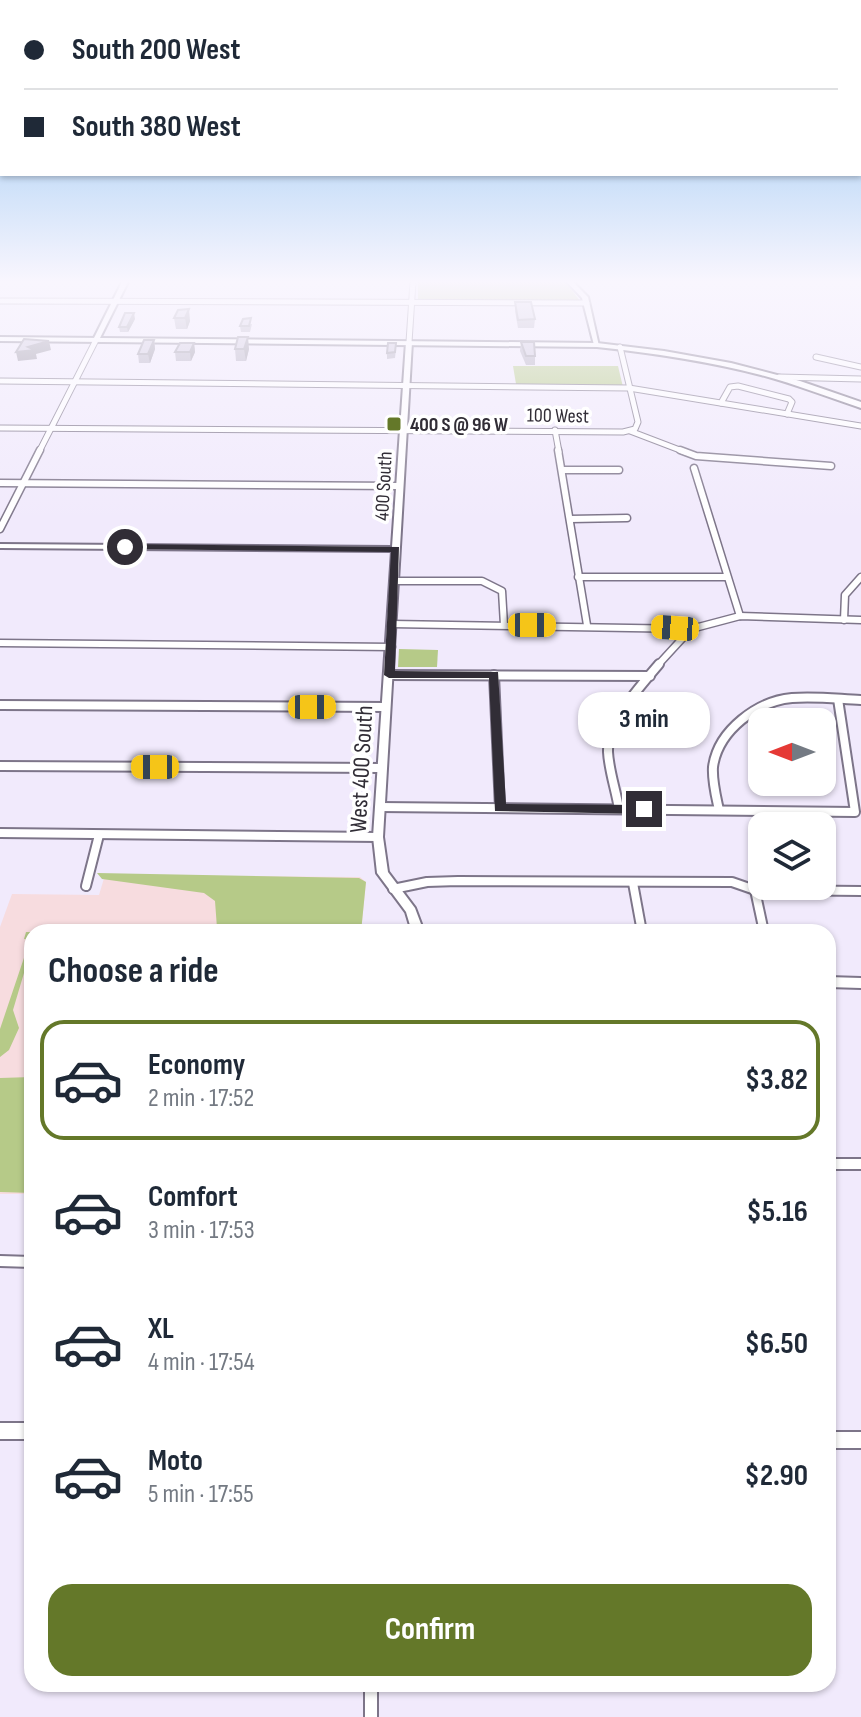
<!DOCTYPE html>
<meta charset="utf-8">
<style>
body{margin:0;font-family:"Sofia Sans Condensed",sans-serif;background:#f6f6f7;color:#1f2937;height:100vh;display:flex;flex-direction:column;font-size:30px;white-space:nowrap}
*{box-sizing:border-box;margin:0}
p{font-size:26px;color:#747a83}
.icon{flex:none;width:44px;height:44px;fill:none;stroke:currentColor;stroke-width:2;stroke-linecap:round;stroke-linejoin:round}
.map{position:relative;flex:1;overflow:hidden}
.panel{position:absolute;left:24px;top:924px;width:812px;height:768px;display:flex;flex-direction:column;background:#fff;border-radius:24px;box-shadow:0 2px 6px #0004}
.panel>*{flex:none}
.hud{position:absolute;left:0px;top:0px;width:862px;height:176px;box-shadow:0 2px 6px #0004;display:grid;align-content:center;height:176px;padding:0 24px;background:#fff}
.needle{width:52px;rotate:270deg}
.buttons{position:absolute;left:748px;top:708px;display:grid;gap:16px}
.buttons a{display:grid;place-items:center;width:88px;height:88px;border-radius:16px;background:#fff;box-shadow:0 2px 6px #0004;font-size:40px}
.end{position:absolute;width:36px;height:36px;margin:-18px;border:10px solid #312d36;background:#fff;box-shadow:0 0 0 4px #fff}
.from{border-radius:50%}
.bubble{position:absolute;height:56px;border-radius:24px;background:#fff;box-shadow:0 2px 6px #0004;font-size:26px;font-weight:700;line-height:56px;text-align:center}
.car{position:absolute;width:24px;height:48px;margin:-24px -12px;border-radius:10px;box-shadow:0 0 6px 2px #0007;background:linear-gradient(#f5c518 24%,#345 0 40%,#f5c518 0 76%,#345 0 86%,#f5c518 0)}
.hud b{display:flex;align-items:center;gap:28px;height:76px;font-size:30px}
.hud b+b{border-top:2px solid #e0e1e3}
.hud i{width:20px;height:20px;background:#1f2937}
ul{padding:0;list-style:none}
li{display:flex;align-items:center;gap:24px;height:120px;margin:0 16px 12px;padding:0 8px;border:4px solid transparent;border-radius:24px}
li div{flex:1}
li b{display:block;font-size:30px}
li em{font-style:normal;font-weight:700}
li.current{border-color:#647829}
li>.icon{width:72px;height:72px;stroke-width:1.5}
h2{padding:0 24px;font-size:36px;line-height:96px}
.button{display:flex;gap:16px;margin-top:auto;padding:16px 24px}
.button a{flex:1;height:92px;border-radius:24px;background:#647829;color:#fff;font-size:32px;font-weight:700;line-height:92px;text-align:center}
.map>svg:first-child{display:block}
.education{fill:#f7dcdf}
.green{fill:#b6ca88}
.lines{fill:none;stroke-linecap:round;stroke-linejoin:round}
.street-far4-casing{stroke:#7d7589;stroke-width:7}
.street-far3-casing{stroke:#7d7589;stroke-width:9}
.street-far2-casing{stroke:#7d7589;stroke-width:12}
.street-far1-casing{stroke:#7d7589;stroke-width:14}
.street-casing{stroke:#7d7589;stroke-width:16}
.secondary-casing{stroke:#7d7589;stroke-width:4}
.highway-casing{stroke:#7d7589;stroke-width:4}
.street-far4{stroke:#fff;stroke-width:5}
.street-far3{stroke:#fff;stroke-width:6}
.street-far2{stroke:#fff;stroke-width:8}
.street-far1{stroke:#fff;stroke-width:10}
.street{stroke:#fff;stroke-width:12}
.secondary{fill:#fff;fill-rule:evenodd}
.highway{fill:#fff;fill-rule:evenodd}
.wall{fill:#aca6ba}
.shaded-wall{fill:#8c8797}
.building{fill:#c8c1d8;stroke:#8c8797;stroke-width:2}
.route{fill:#312d36}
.poi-dot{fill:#647829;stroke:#fff;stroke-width:3}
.labels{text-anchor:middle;stroke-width:7;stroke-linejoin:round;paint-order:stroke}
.far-street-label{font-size:20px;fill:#312d36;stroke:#fff}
.far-poi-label{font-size:20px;font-weight:bold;fill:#312d36;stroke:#fff;text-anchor:start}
.street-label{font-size:24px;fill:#312d36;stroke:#fff}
</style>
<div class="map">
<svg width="861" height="1717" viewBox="0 0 861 1717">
<rect width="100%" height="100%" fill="#f1eafc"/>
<polygon class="education" points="105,875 360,877 366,882 361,932 32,932 32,1194 0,1194 0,927 12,894 99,895"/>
<g class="green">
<polygon points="418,282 566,282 580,301 418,301"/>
<polygon points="513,366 618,366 623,387 516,384"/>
<polygon points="399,649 438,650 437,667 398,667"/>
<polygon points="97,873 359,878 366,882 361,932 229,932 229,928 217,928 215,901 204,893 102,879"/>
<polygon points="26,932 32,932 32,946 13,1010 19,1028 9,1050 0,1057 0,1029 30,940 24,939"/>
<polygon points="32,1077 32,1193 0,1192 0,1078"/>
</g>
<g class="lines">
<g class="street-far4-casing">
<g id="street-far4">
<polyline points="0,301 587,303"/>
<polyline points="409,342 413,282"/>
<polyline points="816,357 861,367"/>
<polyline points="779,377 861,379"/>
<polyline points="0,381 629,388 861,426"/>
<polyline points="721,403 730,387 738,386 789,399 792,402 787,414"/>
<polyline points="0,428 623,432 635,429 638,422 620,347"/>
<polyline points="555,430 559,452"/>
<polyline points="630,431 685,452"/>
<polyline points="39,452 96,340"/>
</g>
</g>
<g class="street-far3-casing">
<g id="street-far3">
<polyline points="558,450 587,625"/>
<polyline points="680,450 696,456 831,466"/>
<polyline points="694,468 740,616"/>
<polyline points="562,470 619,470"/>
<polyline points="0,483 399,486"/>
<polyline points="570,519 627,518"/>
<polyline points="0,529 40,450"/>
<polyline points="578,577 726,577"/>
<polyline points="395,581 482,581 502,591 504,625"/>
<polyline points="844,620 845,595 861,577"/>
<polyline points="392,624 691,629 740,616 861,620"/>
<polyline points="0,643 392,647"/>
<polyline points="657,666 691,629"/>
</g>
</g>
<g class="street-far2-casing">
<g id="street-far2">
<polyline points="389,675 650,676"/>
<polyline points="494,675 500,808"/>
<polyline points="0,705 386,707"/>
<polyline points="0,766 381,768"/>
<polyline points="380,807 855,812 838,699"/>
<path d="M619 809C616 790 609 771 608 752 607 721 640 687 659 664"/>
<path d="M719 810C716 796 712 781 713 767 718 730 758 701 792 698 815 696 838 699 861 700"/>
<polyline points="0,833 378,837"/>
<polyline points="633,883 642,932"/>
<polyline points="86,886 99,835"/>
<polyline points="393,889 427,882 458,881 732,882 755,890 861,891"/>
<polyline points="755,890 764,932"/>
</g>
</g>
<g class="street-far1-casing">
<g id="street-far1">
<polyline points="828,982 861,983"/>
<polyline points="828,1164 861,1164"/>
<polyline points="0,1261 32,1262"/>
</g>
</g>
<g class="street-casing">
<polyline id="street" points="371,1684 371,1717"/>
</g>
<g class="secondary-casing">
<g id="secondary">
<polygon points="122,282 128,282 99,340 94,341 93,340"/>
<polygon points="567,282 573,282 588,297 599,346 594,345 582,298"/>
<polygon points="409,340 412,342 383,837 388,872 415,908 424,932 412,932 406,912 377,873 373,837 392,551 0,548 0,544 392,547 406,342"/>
<rect x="0" y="1423" width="32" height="16"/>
<rect x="828" y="1432" width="33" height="16"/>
</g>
</g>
<g class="highway-casing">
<path id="highway" d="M0 337 597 343 664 351 731 363 800 381 861 402V408C828 397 795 384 761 375 707 361 652 353 597 347L0 341Z"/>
</g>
<use href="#street-far4" class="street-far4"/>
<use href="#street-far3" class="street-far3"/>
<use href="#street-far2" class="street-far2"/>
<use href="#street-far1" class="street-far1"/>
<use href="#street" class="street"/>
<use href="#secondary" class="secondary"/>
<use href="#highway" class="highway"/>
</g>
<g class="wall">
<polygon points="515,302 535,319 534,328 518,328 515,311"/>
<polygon points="178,310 190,321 187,329 176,329 174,318"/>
<polygon points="135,319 128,332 120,332 119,327"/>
<polygon points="252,324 250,332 241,332 240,326"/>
<polygon points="154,340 155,349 150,363 139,363 138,354"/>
<polygon points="521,342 535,356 535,365 526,365 520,351"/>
<polygon points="194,343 195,352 191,361 176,361 175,352"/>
<polygon points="235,349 249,349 246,361 236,361"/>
<polygon points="396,349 395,358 387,359 387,353"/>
</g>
<g class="shaded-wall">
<polygon points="189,309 190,321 187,329 185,318"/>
<polygon points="134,313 135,319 128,332 127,327"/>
<polygon points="248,337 249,349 246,361 244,349"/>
<polygon points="154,340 155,349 150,363 148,354"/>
<polygon points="49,341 51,350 36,354 37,359 18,361 16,352 28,347"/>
<polygon points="194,343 195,352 191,361 190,352"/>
</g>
<g class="building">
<polygon points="515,302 531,302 535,319 518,320"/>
<polygon points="189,309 185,318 174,318 178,310"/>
<polygon points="125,313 134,313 127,327 119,327"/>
<polygon points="251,318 249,326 240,326 243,319"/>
<polygon points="238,337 248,337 244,349 235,349"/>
<polygon points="24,339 49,341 28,347 35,350 16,352"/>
<polygon points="144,340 154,340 148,354 138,354"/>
<polygon points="521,342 534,342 535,356 526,356"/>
<polygon points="180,343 194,343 190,352 175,352"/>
<polygon points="388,343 396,343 395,352 387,353"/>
</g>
<linearGradient id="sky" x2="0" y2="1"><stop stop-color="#7dbaf0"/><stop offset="0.54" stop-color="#f9f6fe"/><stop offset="1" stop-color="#f9f6fe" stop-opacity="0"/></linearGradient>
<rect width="861" height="522" fill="url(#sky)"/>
<polygon class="route" points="125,544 399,547 395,671 498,672 506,804 644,805 651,809 644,814 495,811 489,678 389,678 384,675 391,552 122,549"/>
<rect class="poi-dot" x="386" y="416" width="16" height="16" rx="4"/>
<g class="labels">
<g class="far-street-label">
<text transform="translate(558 415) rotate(1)" y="7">100 West</text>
<text transform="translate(383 486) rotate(-87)" y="7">400 South</text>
</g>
<g class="far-poi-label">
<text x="410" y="431">400 S @ 96 W</text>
</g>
<g class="street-label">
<text transform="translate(361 769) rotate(-87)" y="8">West 400 South</text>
</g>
</g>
</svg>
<div class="buttons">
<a><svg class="needle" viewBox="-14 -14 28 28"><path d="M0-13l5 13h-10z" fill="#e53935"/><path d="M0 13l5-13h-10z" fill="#747a83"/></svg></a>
<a><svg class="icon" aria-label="layers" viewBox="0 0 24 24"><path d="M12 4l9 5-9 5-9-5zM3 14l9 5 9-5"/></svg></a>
</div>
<i class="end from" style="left:125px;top:547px"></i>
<i class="end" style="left:644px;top:809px"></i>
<div class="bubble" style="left:578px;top:692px;width:132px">3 min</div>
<i class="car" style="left:532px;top:625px;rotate:90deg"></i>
<i class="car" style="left:675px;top:628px;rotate:274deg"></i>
<i class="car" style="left:312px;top:707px;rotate:90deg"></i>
<i class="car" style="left:155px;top:767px;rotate:270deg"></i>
<div class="hud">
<b><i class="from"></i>South 200 West</b>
<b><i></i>South 380 West</b>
</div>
<section class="panel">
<h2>Choose a ride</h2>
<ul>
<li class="current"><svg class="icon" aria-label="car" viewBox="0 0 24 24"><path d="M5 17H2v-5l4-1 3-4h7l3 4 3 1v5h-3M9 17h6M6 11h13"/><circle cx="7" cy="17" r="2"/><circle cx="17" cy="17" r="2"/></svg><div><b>Economy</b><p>2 min · 17:52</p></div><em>$3.82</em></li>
<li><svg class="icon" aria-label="car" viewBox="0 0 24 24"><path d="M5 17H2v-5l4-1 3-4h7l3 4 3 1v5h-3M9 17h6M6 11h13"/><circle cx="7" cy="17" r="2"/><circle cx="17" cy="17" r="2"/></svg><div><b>Comfort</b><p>3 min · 17:53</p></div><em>$5.16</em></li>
<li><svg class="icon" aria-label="car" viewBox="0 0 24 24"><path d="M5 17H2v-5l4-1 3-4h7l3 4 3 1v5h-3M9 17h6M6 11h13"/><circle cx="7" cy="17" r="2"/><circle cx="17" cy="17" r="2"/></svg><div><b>XL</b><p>4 min · 17:54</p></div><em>$6.50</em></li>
<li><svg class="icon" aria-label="car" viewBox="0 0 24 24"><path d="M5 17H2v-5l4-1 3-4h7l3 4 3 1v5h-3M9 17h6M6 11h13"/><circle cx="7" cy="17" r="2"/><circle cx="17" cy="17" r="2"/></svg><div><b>Moto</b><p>5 min · 17:55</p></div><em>$2.90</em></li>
</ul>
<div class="button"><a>Confirm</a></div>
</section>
</div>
